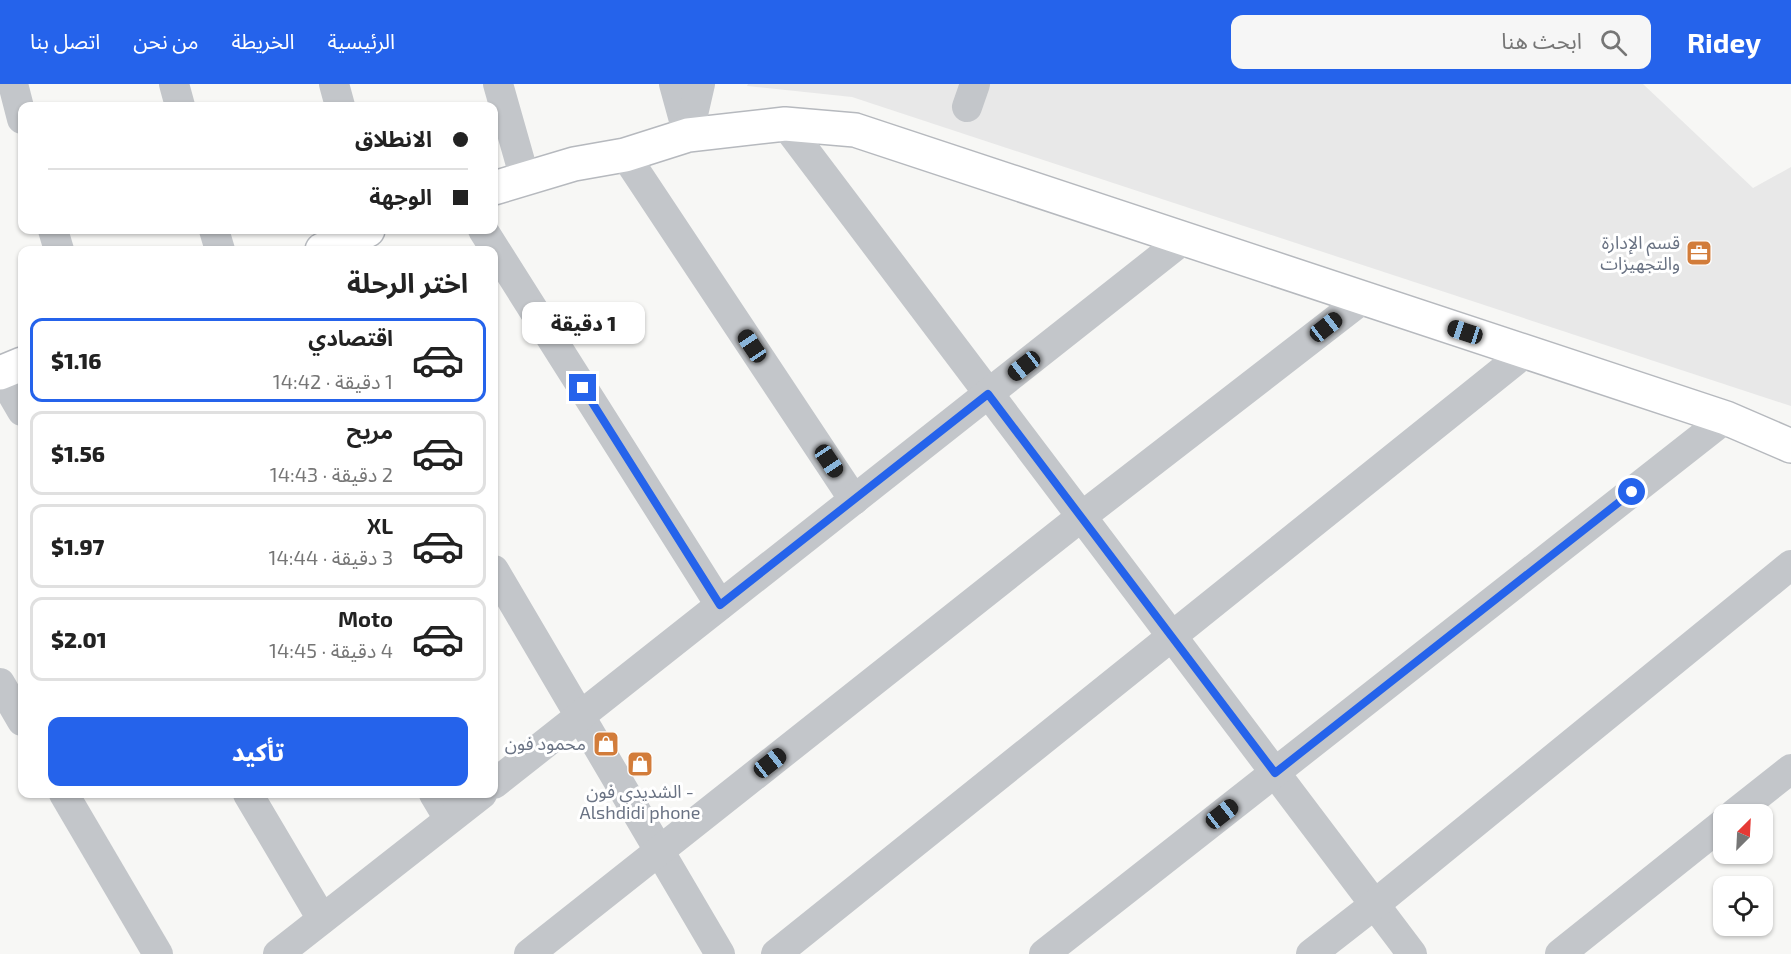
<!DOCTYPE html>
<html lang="ar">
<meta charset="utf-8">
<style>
body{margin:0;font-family:"Exo 2","Noto Sans Arabic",sans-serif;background:#f6f6f6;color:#222;direction:rtl;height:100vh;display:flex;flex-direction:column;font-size:22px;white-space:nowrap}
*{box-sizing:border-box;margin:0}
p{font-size:20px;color:#767676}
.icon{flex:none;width:33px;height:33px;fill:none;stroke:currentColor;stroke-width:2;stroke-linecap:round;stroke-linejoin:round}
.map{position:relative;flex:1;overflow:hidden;direction:ltr}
.details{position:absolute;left:18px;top:162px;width:480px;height:552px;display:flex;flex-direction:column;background:#fff;border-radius:12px;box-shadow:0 2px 4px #0004;direction:rtl}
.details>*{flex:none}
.hud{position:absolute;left:18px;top:18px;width:480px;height:132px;border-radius:12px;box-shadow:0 2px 4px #0004;direction:rtl;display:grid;align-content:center;height:132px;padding:0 30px;background:#fff}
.needle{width:39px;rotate:24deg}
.tools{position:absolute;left:1713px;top:720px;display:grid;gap:12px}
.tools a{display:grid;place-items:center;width:60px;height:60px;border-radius:12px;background:#fff;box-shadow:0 2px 4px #0004;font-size:30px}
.end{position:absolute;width:27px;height:27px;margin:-14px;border:8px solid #2563eb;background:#fff;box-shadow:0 0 0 3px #fff}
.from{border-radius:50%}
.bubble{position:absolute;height:42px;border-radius:12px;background:#fff;box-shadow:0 2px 4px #0004;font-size:20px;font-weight:800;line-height:42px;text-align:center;direction:rtl}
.car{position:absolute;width:18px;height:36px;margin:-18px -9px;border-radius:8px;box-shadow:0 0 4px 2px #0007;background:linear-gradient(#222 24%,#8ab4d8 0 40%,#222 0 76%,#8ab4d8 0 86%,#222 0)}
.hud b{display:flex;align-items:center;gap:21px;height:57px;font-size:22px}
.hud b+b{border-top:2px solid #e0e0e0}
.hud i{width:15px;height:15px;background:#222}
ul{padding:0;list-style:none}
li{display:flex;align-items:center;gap:18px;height:84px;margin:0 12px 9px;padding:0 18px;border:3px solid #e0e0e0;border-radius:12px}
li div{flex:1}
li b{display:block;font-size:22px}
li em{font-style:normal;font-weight:800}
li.selected{border-color:#2563eb}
li>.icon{width:54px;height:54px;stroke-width:1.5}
h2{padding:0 30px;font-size:27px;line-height:72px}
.button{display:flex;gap:12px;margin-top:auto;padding:12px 30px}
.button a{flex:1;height:69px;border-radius:12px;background:#2563eb;color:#fff;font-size:24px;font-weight:800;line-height:69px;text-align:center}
header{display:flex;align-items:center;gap:36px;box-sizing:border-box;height:84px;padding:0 30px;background:#2563eb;color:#fff}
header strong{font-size:28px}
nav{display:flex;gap:33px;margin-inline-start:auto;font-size:21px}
.search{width:420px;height:54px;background:#f6f6f6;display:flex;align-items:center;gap:15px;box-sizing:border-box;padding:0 21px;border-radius:12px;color:#767676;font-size:22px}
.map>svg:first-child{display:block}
.built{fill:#e8e8e8}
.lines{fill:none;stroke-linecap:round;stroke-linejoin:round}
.secondary-casing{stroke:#b6b9be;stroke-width:36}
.street{stroke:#c3c6ca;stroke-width:30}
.secondary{stroke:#fff;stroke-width:33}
.route{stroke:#2563eb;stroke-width:8}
.labels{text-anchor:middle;stroke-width:6;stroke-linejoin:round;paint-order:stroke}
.poi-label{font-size:18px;fill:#697283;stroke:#fff;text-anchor:end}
</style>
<header>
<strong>Ridey</strong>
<div class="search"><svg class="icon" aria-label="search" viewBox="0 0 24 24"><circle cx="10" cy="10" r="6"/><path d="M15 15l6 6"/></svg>ابحث هنا</div>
<nav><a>الرئيسية</a><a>الخريطة</a><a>من نحن</a><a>اتصل بنا</a></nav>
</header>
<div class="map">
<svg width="1791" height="870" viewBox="0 0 1791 870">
<rect width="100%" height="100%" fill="#f7f7f5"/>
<polygon class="built" points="748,0 1643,0 1753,104 1791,83 1791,322 852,13 747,2"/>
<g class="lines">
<g class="secondary-casing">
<g id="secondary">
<polyline points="494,104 574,80 625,71 688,51 785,40 855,46 1726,334 1791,362"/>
<polyline points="322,166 368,146"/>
<polyline points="0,289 22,280"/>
</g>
</g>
<g class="street">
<polyline points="13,0 22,35"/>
<polyline points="174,0 180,22"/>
<polyline points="334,0 340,22"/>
<polyline points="498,0 525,95"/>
<polyline points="674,0 688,51"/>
<polyline points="967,23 975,0"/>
<polyline points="785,40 1412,870"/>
<polyline points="689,48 700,0"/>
<polyline points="625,71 854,416"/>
<polyline points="53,146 59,166"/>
<polyline points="214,146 220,166"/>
<polyline points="483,146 720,521"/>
<polyline points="0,289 22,327"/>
<polyline points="494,486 720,870"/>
<polyline points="0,599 22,637"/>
<polyline points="494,700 1184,155"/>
<polyline points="64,710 158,870"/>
<polyline points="248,710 322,835"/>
<polyline points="434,710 449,735"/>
<polyline points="1734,730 1791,685"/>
<polyline points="278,870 482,710"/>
<polyline points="529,870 1081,433 1364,214"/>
<polyline points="776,870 1526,268"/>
<polyline points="1044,870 1726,334"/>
<polyline points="1311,870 1374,821 1791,481"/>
<polyline points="1560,870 1724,739"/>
</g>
<use href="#secondary" class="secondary"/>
</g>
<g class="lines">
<polyline class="route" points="583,304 720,521 988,310 1275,689 1632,408"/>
</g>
<defs>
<g id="office-square" transform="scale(1.35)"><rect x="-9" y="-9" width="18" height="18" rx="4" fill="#d27c3a" stroke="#fff"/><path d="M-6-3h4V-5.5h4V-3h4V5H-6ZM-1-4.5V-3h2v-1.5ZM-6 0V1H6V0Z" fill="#fff"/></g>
<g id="shop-square" transform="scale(1.35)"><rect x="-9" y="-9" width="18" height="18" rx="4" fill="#d27c3a" stroke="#fff"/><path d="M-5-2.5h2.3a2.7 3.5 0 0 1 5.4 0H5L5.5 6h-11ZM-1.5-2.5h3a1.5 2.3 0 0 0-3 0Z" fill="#fff"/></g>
</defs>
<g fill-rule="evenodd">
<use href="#office-square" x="1699" y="169"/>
<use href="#shop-square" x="606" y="660"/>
<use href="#shop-square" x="640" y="680"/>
</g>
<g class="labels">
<g class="poi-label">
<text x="1680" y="165">قسم الإدارة<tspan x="1680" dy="21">والتجهيزات</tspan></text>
<text x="586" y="666">محمود فون</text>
<text x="640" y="714" text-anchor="middle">الشديدي فون -<tspan x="640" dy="21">Alshdidi phone</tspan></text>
</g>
</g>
</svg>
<div class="tools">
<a><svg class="needle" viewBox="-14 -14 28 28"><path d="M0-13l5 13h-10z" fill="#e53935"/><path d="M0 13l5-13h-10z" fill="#767676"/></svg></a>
<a><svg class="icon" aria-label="locate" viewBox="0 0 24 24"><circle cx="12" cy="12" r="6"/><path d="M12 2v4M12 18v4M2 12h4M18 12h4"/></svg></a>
</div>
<i class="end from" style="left:1632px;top:408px"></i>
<i class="end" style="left:583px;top:304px"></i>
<div class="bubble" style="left:522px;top:218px;width:123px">1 دقيقة</div>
<i class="car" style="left:1326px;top:243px;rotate:52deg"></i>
<i class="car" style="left:1465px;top:248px;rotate:288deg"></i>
<i class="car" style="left:752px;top:262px;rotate:326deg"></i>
<i class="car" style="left:1024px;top:282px;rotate:232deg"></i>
<i class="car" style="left:829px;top:377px;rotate:146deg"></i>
<i class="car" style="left:770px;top:679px;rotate:52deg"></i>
<i class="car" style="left:1222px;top:730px;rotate:52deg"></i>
<div class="hud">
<b><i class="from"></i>الانطلاق</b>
<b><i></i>الوجهة</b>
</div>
<section class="details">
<h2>اختر الرحلة</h2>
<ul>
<li class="selected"><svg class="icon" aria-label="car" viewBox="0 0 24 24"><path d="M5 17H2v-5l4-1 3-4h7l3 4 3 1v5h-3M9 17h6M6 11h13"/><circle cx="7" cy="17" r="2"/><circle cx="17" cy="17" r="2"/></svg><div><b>اقتصادي</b><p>1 دقيقة · 14:42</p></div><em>$1.16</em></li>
<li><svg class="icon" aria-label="car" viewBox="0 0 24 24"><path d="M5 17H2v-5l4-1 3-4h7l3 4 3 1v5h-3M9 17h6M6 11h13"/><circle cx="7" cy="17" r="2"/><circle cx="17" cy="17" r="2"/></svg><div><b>مريح</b><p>2 دقيقة · 14:43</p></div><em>$1.56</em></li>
<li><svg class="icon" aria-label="car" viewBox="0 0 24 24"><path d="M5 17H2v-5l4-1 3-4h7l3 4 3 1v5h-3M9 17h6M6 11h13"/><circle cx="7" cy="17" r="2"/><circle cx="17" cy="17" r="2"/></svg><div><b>XL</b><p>3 دقيقة · 14:44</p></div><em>$1.97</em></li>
<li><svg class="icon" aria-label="car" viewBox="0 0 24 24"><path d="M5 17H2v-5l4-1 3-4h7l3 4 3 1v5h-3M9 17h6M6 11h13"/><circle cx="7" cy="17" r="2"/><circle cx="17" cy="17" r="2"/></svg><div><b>Moto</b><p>4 دقيقة · 14:45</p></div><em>$2.01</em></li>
</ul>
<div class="button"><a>تأكيد</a></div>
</section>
</div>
